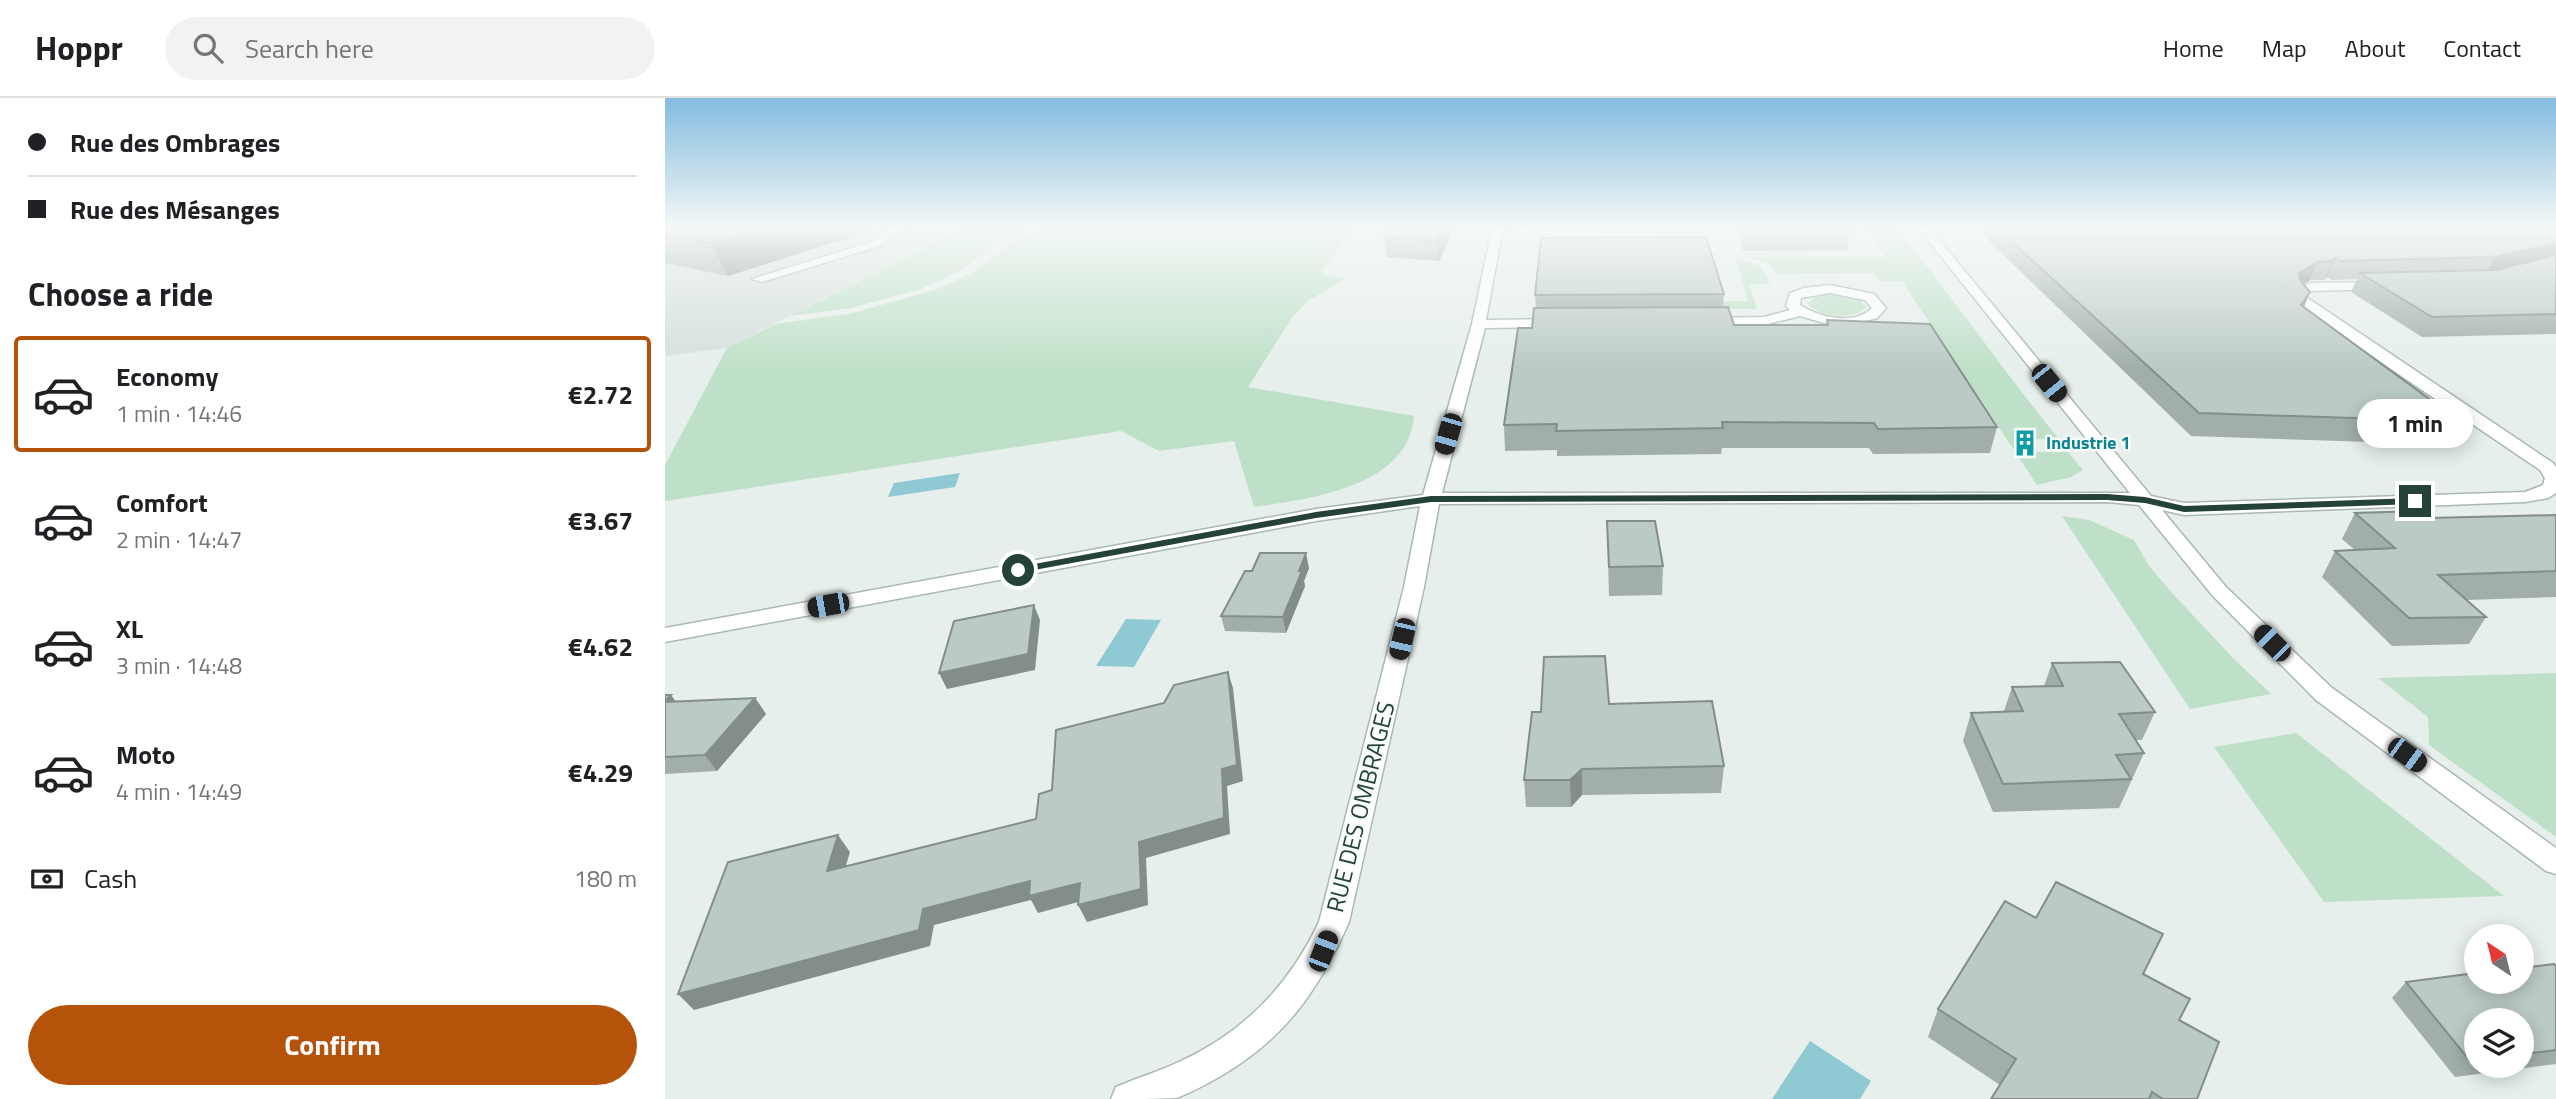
<!DOCTYPE html>
<meta charset="utf-8">
<style>
body{margin:0;font-family:"Titillium Web",sans-serif;background:#f2f2f2;color:#202124;height:100vh;display:flex;flex-direction:column;font-size:26px;white-space:nowrap}
*{box-sizing:border-box;margin:0}
p{font-size:23px;color:#757577}
.icon{flex:none;width:38px;height:38px;fill:none;stroke:currentColor;stroke-width:2;stroke-linecap:round;stroke-linejoin:round}
.map{position:relative;flex:1;overflow:hidden}
.drawer{display:flex;flex-direction:column;background:#fff;width:665px}
.drawer>*{flex:none}
.guide{display:grid;align-content:center;height:154px;padding:0 28px;background:#fff}
.needle{width:46px;rotate:325deg}
.tools{position:absolute;left:1799px;top:826px;display:grid;gap:14px}
.tools a{display:grid;place-items:center;width:70px;height:70px;border-radius:50%;background:#fff;box-shadow:0 4px 18px #0003;font-size:35px}
.end{position:absolute;width:32px;height:32px;margin:-16px;border:9px solid #24423a;background:#fff;box-shadow:0 0 0 4px #fff}
.from{border-radius:50%}
.bubble{position:absolute;height:49px;border-radius:24px;background:#fff;box-shadow:0 4px 18px #0003;font-size:23px;font-weight:700;line-height:49px;text-align:center}
.car{position:absolute;width:21px;height:42px;margin:-21px -10px;border-radius:9px;box-shadow:0 0 5px 2px #0007;background:linear-gradient(#222 24%,#8ab4d8 0 40%,#222 0 76%,#8ab4d8 0 86%,#222 0)}
.guide b{display:flex;align-items:center;gap:24px;height:66px;font-size:26px}
.guide b+b{border-top:2px solid #e0e0e0}
.guide i{width:18px;height:18px;background:#202124}
ul{padding:0;list-style:none}
li{display:flex;align-items:center;gap:21px;height:116px;margin:0 14px 10px;padding:0 14px;border:4px solid transparent;border-radius:7px}
li div{flex:1}
li b{display:block;font-size:26px}
li em{font-style:normal;font-weight:700}
li.current{border-color:#b45309}
li>.icon{width:63px;height:63px;stroke-width:1.5}
h2{padding:0 28px;font-size:32px;line-height:84px}
.pay{display:flex;align-items:center;gap:18px;height:77px;padding:0 28px;font-size:26px}
.pay p{margin-inline-start:auto}
.cta{display:flex;gap:14px;margin-top:auto;padding:14px 28px}
.cta a{flex:1;height:80px;border-radius:42px;background:#b45309;color:#fff;font-size:28px;font-weight:700;line-height:80px;text-align:center}
header{display:flex;align-items:center;gap:42px;box-sizing:border-box;height:98px;padding:0 35px;background:#fff;border-bottom:2px solid #e0e0e0}
header strong{font-size:33px}
nav{display:flex;gap:38px;margin-inline-start:auto;font-size:24px}
.search{width:490px;height:63px;background:#f2f2f2;display:flex;align-items:center;gap:18px;box-sizing:border-box;padding:0 24px;border-radius:38px;color:#757577;font-size:26px}
main{display:flex;flex:1;min-height:0}
.map>svg:first-child{display:block}
.built{fill:#d4dfda}
.green{fill:#bfe0c8}
.water{fill:#8ec9d4}
.lines{fill:none;stroke-linecap:round;stroke-linejoin:round}
.lane-casing{stroke:#a8b8b2;stroke-width:3}
.street-casing{stroke:#a8b8b2;stroke-width:3}
.lane{fill:#fff;fill-rule:evenodd}
.street{fill:#fff;fill-rule:evenodd}
.wall{fill:#a1aea9;fill-rule:evenodd}
.shaded-wall{fill:#838d89}
.building{fill:#bbcac4;stroke:#838d89;stroke-width:2}
.route{fill:#24423a}
.labels{text-anchor:middle;stroke-width:5;stroke-linejoin:round;paint-order:stroke}
.far-culture-label{font-size:18px;font-weight:bold;fill:#0d838f;stroke:#f7fbf9;text-anchor:start}
.near-street-label{font-size:24px;fill:#24423a;stroke:#f7fbf9}
</style>
<header>
<strong>Hoppr</strong>
<div class="search"><svg class="icon" aria-label="search" viewBox="0 0 24 24"><circle cx="10" cy="10" r="6"/><path d="M15 15l6 6"/></svg>Search here</div>
<nav><a>Home</a><a>Map</a><a>About</a><a>Contact</a></nav>
</header>
<main>
<section class="drawer">
<div class="guide">
<b><i class="from"></i>Rue des Ombrages</b>
<b><i></i>Rue des Mésanges</b>
</div>
<h2>Choose a ride</h2>
<ul>
<li class="current"><svg class="icon" aria-label="car" viewBox="0 0 24 24"><path d="M5 17H2v-5l4-1 3-4h7l3 4 3 1v5h-3M9 17h6M6 11h13"/><circle cx="7" cy="17" r="2"/><circle cx="17" cy="17" r="2"/></svg><div><b>Economy</b><p>1 min · 14:46</p></div><em>€2.72</em></li>
<li><svg class="icon" aria-label="car" viewBox="0 0 24 24"><path d="M5 17H2v-5l4-1 3-4h7l3 4 3 1v5h-3M9 17h6M6 11h13"/><circle cx="7" cy="17" r="2"/><circle cx="17" cy="17" r="2"/></svg><div><b>Comfort</b><p>2 min · 14:47</p></div><em>€3.67</em></li>
<li><svg class="icon" aria-label="car" viewBox="0 0 24 24"><path d="M5 17H2v-5l4-1 3-4h7l3 4 3 1v5h-3M9 17h6M6 11h13"/><circle cx="7" cy="17" r="2"/><circle cx="17" cy="17" r="2"/></svg><div><b>XL</b><p>3 min · 14:48</p></div><em>€4.62</em></li>
<li><svg class="icon" aria-label="car" viewBox="0 0 24 24"><path d="M5 17H2v-5l4-1 3-4h7l3 4 3 1v5h-3M9 17h6M6 11h13"/><circle cx="7" cy="17" r="2"/><circle cx="17" cy="17" r="2"/></svg><div><b>Moto</b><p>4 min · 14:49</p></div><em>€4.29</em></li>
</ul>
<div class="pay"><svg class="icon" aria-label="cash" viewBox="0 0 24 24"><path d="M3 7h18v10H3z"/><circle cx="12" cy="12" r="2"/></svg>Cash<p>180 m</p></div>
<div class="cta"><a>Confirm</a></div>
</section>
<div class="map">
<svg width="1891" height="1001" viewBox="0 0 1891 1001">
<rect width="100%" height="100%" fill="#e6efeb"/>
<polygon class="built" points="0,131 293,131 62,250 0,258"/>
<g class="green">
<polygon points="297,131 362,131 334,144 295,173 253,192 186,210 125,218"/>
<path d="M376 131H686L657 174 659 177 680 181 641 204 626 221 583 289 749 318C744 389 644 401 589 409L569 343 494 353 456 333 0 403V367L62 250 111 226 188 215 276 190 307 175 349 144Z"/>
<path d="M1201 131H1232C1289 200 1338 273 1394 341H1349L1357 354H1403L1418 372 1406 379 1372 387 1237 183H1214L1209 175 1111 176 1106 167 1085 159H1220Z"/>
<polygon points="1071,161 1096,168 1105,185 1084,187 1092,211 910,211 1017,203 1083,203"/>
<path d="M1171 196 1196 202 1201 210C1187 222 1154 220 1142 205L1153 197Z"/>
<polygon points="1397,418 1424,422 1469,442 1484,468 1507,495 1569,561 1606,596 1525,611"/>
<polygon points="1891,575 1891,739 1764,647 1763,619 1713,580"/>
<polygon points="1631,635 1839,798 1659,804 1549,649"/>
</g>
<g class="water">
<polygon points="295,375 290,389 223,399 229,385"/>
<polygon points="461,521 496,522 469,569 431,568"/>
<polygon points="1145,943 1206,983 1195,1001 1107,1001"/>
</g>
<g class="lines">
<g class="lane-casing">
<polygon id="lane" points="226,131 239,131 214,148 97,184 87,181 206,144"/>
</g>
<g class="street-casing">
<g id="street">
<path d="M827 131H852L837 134 821 222 896 221 903 225 896 229 820 230 777 395H1465L1254 131H1265L1486 398 1519 405 1860 394 1878 387 1880 380 1875 372 1636 210 1629 200 1631 191 1645 185 1720 184V190L1716 191 1647 193 1641 196V199L1888 365 1891 369V395L1883 400 1860 404 1519 417 1497 412 1561 489 1667 590 1891 750V776L1881 773 1651 602 1547 497 1474 407 1442 404 774 406 759 489 684 824C653 893 621 940 554 979 541 986 526 995 511 1000 492 1001 465 1001 446 1001L451 989C472 980 495 973 516 963 579 934 625 886 654 824L739 489 755 408 651 423 0 544V530L651 411 758 397 807 226Z"/>
<path d="M1165 187 1209 196 1221 210 1212 220 1185 227 1159 225 1135 218 1099 227 1040 228 1033 224 1040 220 1099 219 1125 212 1121 208 1125 195 1139 190ZM1165 195 1200 202 1207 210C1189 228 1153 219 1135 207L1136 200Z"/>
</g>
</g>
<use href="#lane" class="lane"/>
<use href="#street" class="street"/>
</g>
<g class="wall">
<polygon points="0,131 199,131 201,134 63,178 0,165"/>
<polygon points="721,131 789,131 774,163 722,159 719,140"/>
<polygon points="1075,131 1184,131 1185,132 1182,152 1078,153"/>
<polygon points="1316,131 1891,131 1891,236 1757,239 1686,194 1692,181 1667,182 1662,179 1659,182 1645,182 1638,186 1639,209 1789,319 1777,342 1738,342 1736,345 1526,338 1322,141 1322,138"/>
<polygon points="1059,196 1058,209 1069,227 1161,227 1162,222 1332,329 1325,355 1208,356 1204,350 1057,350 1056,356 892,358 892,352 840,353 839,327 867,230 871,210 870,197"/>
<polygon points="1690,415 1764,420 1891,417 1891,499 1802,502 1821,519 1804,546 1727,548 1657,479 1670,453 1690,452 1677,441"/>
<polygon points="942,423 998,468 997,497 944,498"/>
<polygon points="644,470 639,483 640,488 621,535 560,533 556,518"/>
<polygon points="1387,565 1490,614 1477,642 1471,642 1479,655 1454,710 1328,714 1298,643 1306,615 1339,613 1347,589 1379,588"/>
<polygon points="0,597 11,604 90,600 101,616 52,673 0,676"/>
<polygon points="944,606 1059,668 1056,695 917,697 906,709 861,709 859,682 876,614"/>
<path d="M1891 868V966L1790 979 1727 900 1741 884ZM1811 922H1857V968H1811Z"/>
<polygon points="1478,876 1514,922 1532,1001 1326,1001 1335,987 1263,939 1273,911"/>
</g>
<g class="shaded-wall">
<polygon points="95,131 199,131 201,134 63,178 46,145"/>
<polygon points="778,131 789,131 774,163 772,143"/>
<polygon points="1891,145 1891,160 1820,177 1829,159"/>
<polygon points="1670,160 1662,179 1659,182 1667,163"/>
<polygon points="1653,164 1645,182 1626,194 1634,175"/>
<polygon points="1645,194 1637,214 1636,207"/>
<polygon points="641,455 644,470 639,483 640,488 621,535 618,519"/>
<polygon points="369,507 375,522 370,572 282,591 274,575"/>
<polygon points="563,574 568,590 578,683 562,688 565,736 481,760 483,807 422,824 413,807 474,744 557,671"/>
<polygon points="6,597 18,613 0,607 0,603"/>
<polygon points="90,600 101,616 52,673 40,657"/>
<polygon points="917,671 917,697 906,709 905,682"/>
<polygon points="173,737 185,754 174,790 162,773"/>
<polygon points="365,783 415,785 424,801 373,815 366,802 269,827 265,848 29,912 13,896 258,811"/>
</g>
<g class="building">
<polygon points="0,131 95,131 46,145 0,137"/>
<polygon points="721,131 778,131 772,143 719,140"/>
<polygon points="1079,131 1184,131 1185,132 1079,133"/>
<polygon points="1333,131 1891,131 1891,145 1829,159 1675,163 1670,160 1667,163 1653,164 1634,175 1635,182 1645,194 1636,207 1789,319 1744,319 1748,322 1534,315"/>
<polygon points="1041,139 1059,196 870,197 876,140"/>
<polygon points="1891,157 1891,216 1767,219 1695,175 1831,172"/>
<polygon points="1063,209 1069,227 1163,227 1162,222 1265,226 1332,329 1213,331 1209,325 1057,324 1058,330 891,333 892,326 839,327 853,230 867,230 869,210"/>
<polygon points="1756,413 1764,420 1891,417 1891,473 1773,477 1821,519 1744,520 1670,453 1730,450 1690,415"/>
<polygon points="942,423 990,423 998,468 944,469"/>
<polygon points="595,455 641,455 634,473 637,473 618,519 556,518 580,473 587,473"/>
<polygon points="369,507 363,556 274,575 289,523"/>
<polygon points="940,558 944,606 1047,603 1059,668 917,671 905,682 859,682 867,614 876,614 879,559"/>
<polygon points="1455,564 1490,614 1454,616 1479,655 1451,657 1466,681 1338,686 1306,615 1358,613 1347,589 1398,588 1387,565"/>
<polygon points="563,574 572,667 557,671 559,720 474,744 476,791 413,807 415,785 364,798 365,783 258,811 254,832 13,896 63,764 173,737 162,773 371,721 374,696 387,692 391,632 499,605 509,587"/>
<polygon points="0,597 6,597 0,603"/>
<polygon points="90,600 40,657 0,659 0,604"/>
<polygon points="1391,784 1498,836 1478,876 1525,901 1514,922 1554,944 1532,1001 1498,1001 1487,994 1484,1001 1326,1001 1351,961 1273,911 1340,803 1371,820"/>
<polygon points="1889,866 1891,868 1891,952 1857,956 1857,922 1811,922 1811,963 1805,963 1741,884 1811,875 1811,884 1857,884 1857,870"/>
</g>
<linearGradient id="sky" x2="0" y2="1"><stop stop-color="#84bce0"/><stop offset="0.48" stop-color="#f4f8f6"/><stop offset="1" stop-color="#f4f8f6" stop-opacity="0"/></linearGradient>
<rect width="1891" height="271" fill="url(#sky)"/>
<polygon class="route" points="1442,396 1480,399 1519,408 1750,400 1755,403 1750,406 1519,414 1480,405 1442,402 766,404 651,420 353,475 347,472 353,469 651,414 766,398"/>
<defs>
<g id="building-bare" transform="scale(2.1)"><path d="M-4-6H4V6H1V3H-1V6H-4ZM-2.5-4.3h1.7v1.8h-1.7ZM.8-4.3h1.7v1.8H.8ZM-2.5-1h1.7V.8h-1.7ZM.8-1h1.7V.8H.8Z" fill="#0f9aa8" stroke="#f7fbf9" stroke-width="2.5" paint-order="stroke"/></g>
</defs>
<g fill-rule="evenodd">
<use href="#building-bare" x="1360" y="345"/>
</g>
<g class="labels">
<g class="far-culture-label">
<text x="1381" y="351">Industrie 1</text>
</g>
<g class="near-street-label">
<text transform="translate(696 709) rotate(-76)" y="8">RUE DES OMBRAGES</text>
</g>
</g>
</svg>
<div class="tools">
<a><svg class="needle" viewBox="-14 -14 28 28"><path d="M0-13l5 13h-10z" fill="#e53935"/><path d="M0 13l5-13h-10z" fill="#757577"/></svg></a>
<a><svg class="icon" aria-label="layers" viewBox="0 0 24 24"><path d="M12 4l9 5-9 5-9-5zM3 14l9 5 9-5"/></svg></a>
</div>
<i class="end from" style="left:353px;top:472px"></i>
<i class="end" style="left:1750px;top:403px"></i>
<div class="bubble" style="left:1692px;top:301px;width:116px">1 min</div>
<i class="car" style="left:1384px;top:285px;rotate:141deg"></i>
<i class="car" style="left:783px;top:336px;rotate:196deg"></i>
<i class="car" style="left:163px;top:507px;rotate:260deg"></i>
<i class="car" style="left:737px;top:541px;rotate:193deg"></i>
<i class="car" style="left:1607px;top:545px;rotate:315deg"></i>
<i class="car" style="left:1742px;top:657px;rotate:126deg"></i>
<i class="car" style="left:658px;top:853px;rotate:21deg"></i>
</div>
</main>
